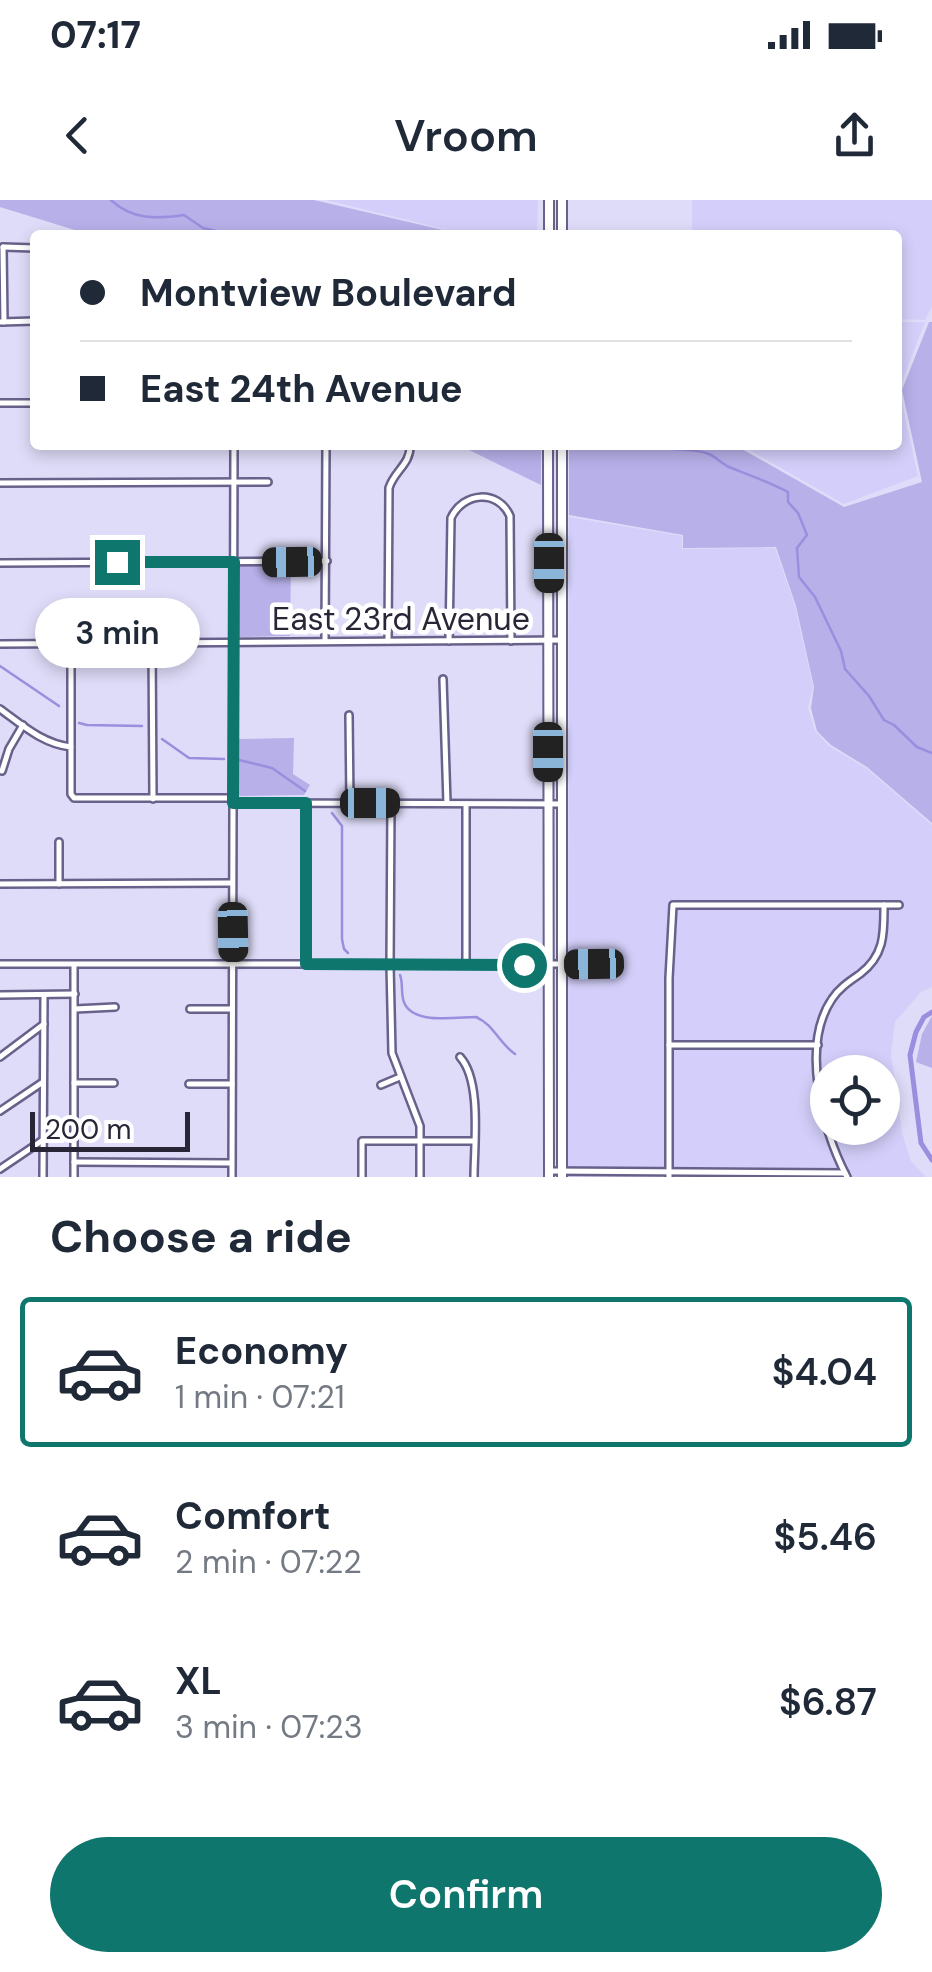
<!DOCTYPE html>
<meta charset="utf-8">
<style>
body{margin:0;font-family:"DM Sans",sans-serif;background:#f2f2f3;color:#1f2937;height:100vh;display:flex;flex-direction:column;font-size:38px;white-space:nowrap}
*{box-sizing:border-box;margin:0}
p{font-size:32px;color:#747a83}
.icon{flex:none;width:55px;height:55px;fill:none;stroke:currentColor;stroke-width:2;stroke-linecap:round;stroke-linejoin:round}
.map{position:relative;height:977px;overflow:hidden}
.panel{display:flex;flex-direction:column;background:#fff;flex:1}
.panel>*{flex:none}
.top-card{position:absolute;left:30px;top:30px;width:872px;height:220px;border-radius:10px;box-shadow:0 5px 15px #0003;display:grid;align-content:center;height:220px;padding:0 50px;background:#fff}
.controls{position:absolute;left:810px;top:855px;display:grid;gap:20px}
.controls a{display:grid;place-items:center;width:90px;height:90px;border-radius:50%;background:#fff;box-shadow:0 5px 15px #0003;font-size:50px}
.scale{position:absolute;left:30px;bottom:25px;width:160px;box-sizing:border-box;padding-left:10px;border:5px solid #282537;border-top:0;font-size:28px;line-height:35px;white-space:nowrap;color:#282537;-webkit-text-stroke:8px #fff;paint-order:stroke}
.end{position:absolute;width:45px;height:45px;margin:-22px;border:12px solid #0f766e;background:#fff;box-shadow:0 0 0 5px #fff}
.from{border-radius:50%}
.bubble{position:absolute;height:70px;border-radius:35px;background:#fff;box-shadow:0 5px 15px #0003;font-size:32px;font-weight:600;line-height:70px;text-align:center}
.car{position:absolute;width:30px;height:60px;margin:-30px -15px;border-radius:12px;box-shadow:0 0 8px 2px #0007;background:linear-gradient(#222 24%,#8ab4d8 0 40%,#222 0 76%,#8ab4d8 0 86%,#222 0)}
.top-card b{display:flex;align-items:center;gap:35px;height:95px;font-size:38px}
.top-card b+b{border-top:2px solid #e0e1e3}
.top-card i{width:25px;height:25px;background:#1f2937}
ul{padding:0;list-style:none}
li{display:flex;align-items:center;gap:30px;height:150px;margin:0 20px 15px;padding:0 30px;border:5px solid transparent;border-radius:10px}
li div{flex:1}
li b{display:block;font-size:38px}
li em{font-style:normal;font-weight:600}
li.selected{border-color:#0f766e}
li>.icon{width:90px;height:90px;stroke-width:1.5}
h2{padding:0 50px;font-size:45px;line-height:120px}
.cta{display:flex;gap:20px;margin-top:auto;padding:20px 50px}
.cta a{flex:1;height:115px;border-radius:60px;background:#0f766e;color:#fff;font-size:40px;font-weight:600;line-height:115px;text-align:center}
.status{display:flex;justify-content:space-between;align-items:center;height:70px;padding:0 50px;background:#fff;direction:ltr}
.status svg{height:28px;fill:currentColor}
header{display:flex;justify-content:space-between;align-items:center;height:130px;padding:0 50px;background:#fff;font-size:45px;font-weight:600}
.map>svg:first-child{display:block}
.built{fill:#d3cffa;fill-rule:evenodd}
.green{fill:#b7b0e9}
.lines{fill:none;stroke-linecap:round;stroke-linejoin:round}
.stream{stroke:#9b8edf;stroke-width:2.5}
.canal{stroke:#9b8edf;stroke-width:5}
.street-casing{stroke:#68628b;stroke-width:10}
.secondary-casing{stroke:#68628b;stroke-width:12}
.street{stroke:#fff;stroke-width:5}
.secondary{stroke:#fff;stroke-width:8}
.route{stroke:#0f766e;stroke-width:12}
.labels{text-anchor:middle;stroke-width:9;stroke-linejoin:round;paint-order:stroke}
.street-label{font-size:32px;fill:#282537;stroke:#fff}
</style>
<div class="status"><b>07:17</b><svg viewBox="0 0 49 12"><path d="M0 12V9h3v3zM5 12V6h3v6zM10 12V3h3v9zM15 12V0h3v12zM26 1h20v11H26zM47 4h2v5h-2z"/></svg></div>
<header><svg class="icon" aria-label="back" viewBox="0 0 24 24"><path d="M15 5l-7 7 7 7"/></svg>Vroom<svg class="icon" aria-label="share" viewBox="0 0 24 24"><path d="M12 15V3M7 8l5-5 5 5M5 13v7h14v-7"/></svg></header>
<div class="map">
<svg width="932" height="977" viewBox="0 0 932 977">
<rect width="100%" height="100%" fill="#dedcf8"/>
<g class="built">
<polygon points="326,0 538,0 537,35 445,35 444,29"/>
<polygon points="692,0 932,0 932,107 925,120 898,119 898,35 692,35"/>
<polygon points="898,122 925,122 899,189 918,276 844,304 746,248 746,245 898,245"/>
<path d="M569 317 682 336V349L775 348 795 406 813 487 808 508 815 531 829 546 866 568 932 625V787L921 792 895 822 891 854 902 933 911 961 926 977H568ZM828 872H882V928H828Z"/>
</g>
<g class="green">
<polygon points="0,0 314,0 443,30 443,35 91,35 0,7"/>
<polygon points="929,122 932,122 932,623 867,567 831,545 817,531 811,508 814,487 796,406 776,347 683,348 683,335 569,315 569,245 742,245 742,249 844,307 922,282 902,190"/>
<polygon points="463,245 541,245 541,285 467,249"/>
<polygon points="240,365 291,365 290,436 239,437"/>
<polygon points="294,538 293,574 310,585 304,595 240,596 237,593 237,539"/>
<polygon points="932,816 932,868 916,862 922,834"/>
</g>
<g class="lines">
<g class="stream">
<path d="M111 0C132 20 157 19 184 15L203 28 234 35"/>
<path d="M654 245C671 252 691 247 709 254 716 257 722 264 729 267 749 275 769 282 788 292V302L798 313 807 335 797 348 799 377 815 397 841 451 845 469 869 496 884 520 894 525 917 547 932 553"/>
<polyline points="0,466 59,506"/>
<polyline points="79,523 87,525 142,526"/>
<polyline points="162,539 189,558 224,559"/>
<polyline points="239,560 272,568 305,591"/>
<polyline points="332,613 342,626 342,739 344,749 348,753"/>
<path d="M400 775C403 783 401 790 403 799 409 826 456 817 476 817 493 824 500 844 515 854"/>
</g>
<polyline class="canal" points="932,812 924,817 916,832 910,855 921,943 932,960"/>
<g class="street-casing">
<g id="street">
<polyline points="3,47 4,122"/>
<polyline points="3,47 35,48"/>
<polyline points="0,122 35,121"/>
<polyline points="0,203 35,203"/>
<polyline points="0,283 268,282"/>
<polyline points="0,363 327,361"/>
<polyline points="325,441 326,245"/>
<path d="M388 441 389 288C394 271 411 264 410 245"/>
<path d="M449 441 451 318C463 292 498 289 510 316L511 441"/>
<polyline points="71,443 71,594 74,598 232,598"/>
<polyline points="152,443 153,599"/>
<polyline points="0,444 562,440"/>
<polyline points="443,479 447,603"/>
<path d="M0 509C22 525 43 544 71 547"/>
<polyline points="349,515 350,603"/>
<polyline points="2,571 9,549 23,525"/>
<polyline points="233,603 562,604"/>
<polyline points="306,603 306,765"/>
<polyline points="391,603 390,765 392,853 420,926 420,977"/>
<polyline points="0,684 232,683"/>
<polyline points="59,684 59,642"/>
<polyline points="0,764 594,764"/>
<polyline points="74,765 74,977"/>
<polyline points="466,765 466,604"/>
<polyline points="0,795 75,794"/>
<polyline points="75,809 115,807"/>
<polyline points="190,809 232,809"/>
<polyline points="669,845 818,845"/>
<polyline points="0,857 44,824"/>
<path d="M460 857C482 881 474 945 474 977"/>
<polyline points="74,883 114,883"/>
<polyline points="189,884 232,884"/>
<polyline points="381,885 400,877"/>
<polyline points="0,911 43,882"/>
<polyline points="74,962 231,963"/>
<polyline points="0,969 43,940"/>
<polyline points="549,971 845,973"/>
<polyline points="43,977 44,795"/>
<polyline points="232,977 234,245"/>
<polyline points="362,977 362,941 474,941"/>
<polyline points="669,977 669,778 673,705 899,705"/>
<path d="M847 977C823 931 800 846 832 799 839 788 850 781 860 774 885 755 884 733 884 705"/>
</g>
</g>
<g class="secondary-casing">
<g id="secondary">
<polyline points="549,0 549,35"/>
<polyline points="562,0 562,35"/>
<polyline points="548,245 549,977"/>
<polyline points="562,245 562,977"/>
</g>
</g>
<use href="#street" class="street"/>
<use href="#secondary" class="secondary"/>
</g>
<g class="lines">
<polyline class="route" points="117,362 234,362 233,603 306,603 306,764 524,765"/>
</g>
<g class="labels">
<g class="street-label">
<text x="401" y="430">East 23rd Avenue</text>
</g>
</g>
</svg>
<div class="controls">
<a><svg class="icon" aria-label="locate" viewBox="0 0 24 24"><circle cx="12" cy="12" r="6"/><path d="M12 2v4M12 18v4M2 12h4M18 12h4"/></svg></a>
</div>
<div class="scale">200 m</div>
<i class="end from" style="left:524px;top:765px"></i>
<i class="end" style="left:117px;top:362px"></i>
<div class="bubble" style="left:35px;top:398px;width:165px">3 min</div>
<i class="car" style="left:292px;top:362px;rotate:269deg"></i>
<i class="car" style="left:549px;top:363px;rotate:180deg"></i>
<i class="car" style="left:548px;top:552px;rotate:180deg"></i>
<i class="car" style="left:370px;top:603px;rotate:90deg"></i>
<i class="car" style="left:233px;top:732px;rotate:179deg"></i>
<i class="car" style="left:594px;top:764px;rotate:269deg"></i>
<div class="top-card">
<b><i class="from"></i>Montview Boulevard</b>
<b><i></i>East 24th Avenue</b>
</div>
</div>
<section class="panel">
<h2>Choose a ride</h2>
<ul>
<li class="selected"><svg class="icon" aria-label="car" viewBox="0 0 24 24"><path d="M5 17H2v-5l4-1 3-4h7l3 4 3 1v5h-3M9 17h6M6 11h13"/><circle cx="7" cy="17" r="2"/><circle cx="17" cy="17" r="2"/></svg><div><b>Economy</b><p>1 min · 07:21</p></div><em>$4.04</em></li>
<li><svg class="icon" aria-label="car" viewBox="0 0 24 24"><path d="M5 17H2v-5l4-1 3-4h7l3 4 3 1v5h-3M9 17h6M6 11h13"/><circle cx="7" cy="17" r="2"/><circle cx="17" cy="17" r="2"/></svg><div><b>Comfort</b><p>2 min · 07:22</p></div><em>$5.46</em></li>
<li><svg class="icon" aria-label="car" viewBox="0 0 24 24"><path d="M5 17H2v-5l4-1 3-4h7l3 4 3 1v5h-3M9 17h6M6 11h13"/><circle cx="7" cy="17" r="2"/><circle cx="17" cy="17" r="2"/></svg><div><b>XL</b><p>3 min · 07:23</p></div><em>$6.87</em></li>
</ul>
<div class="cta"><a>Confirm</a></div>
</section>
